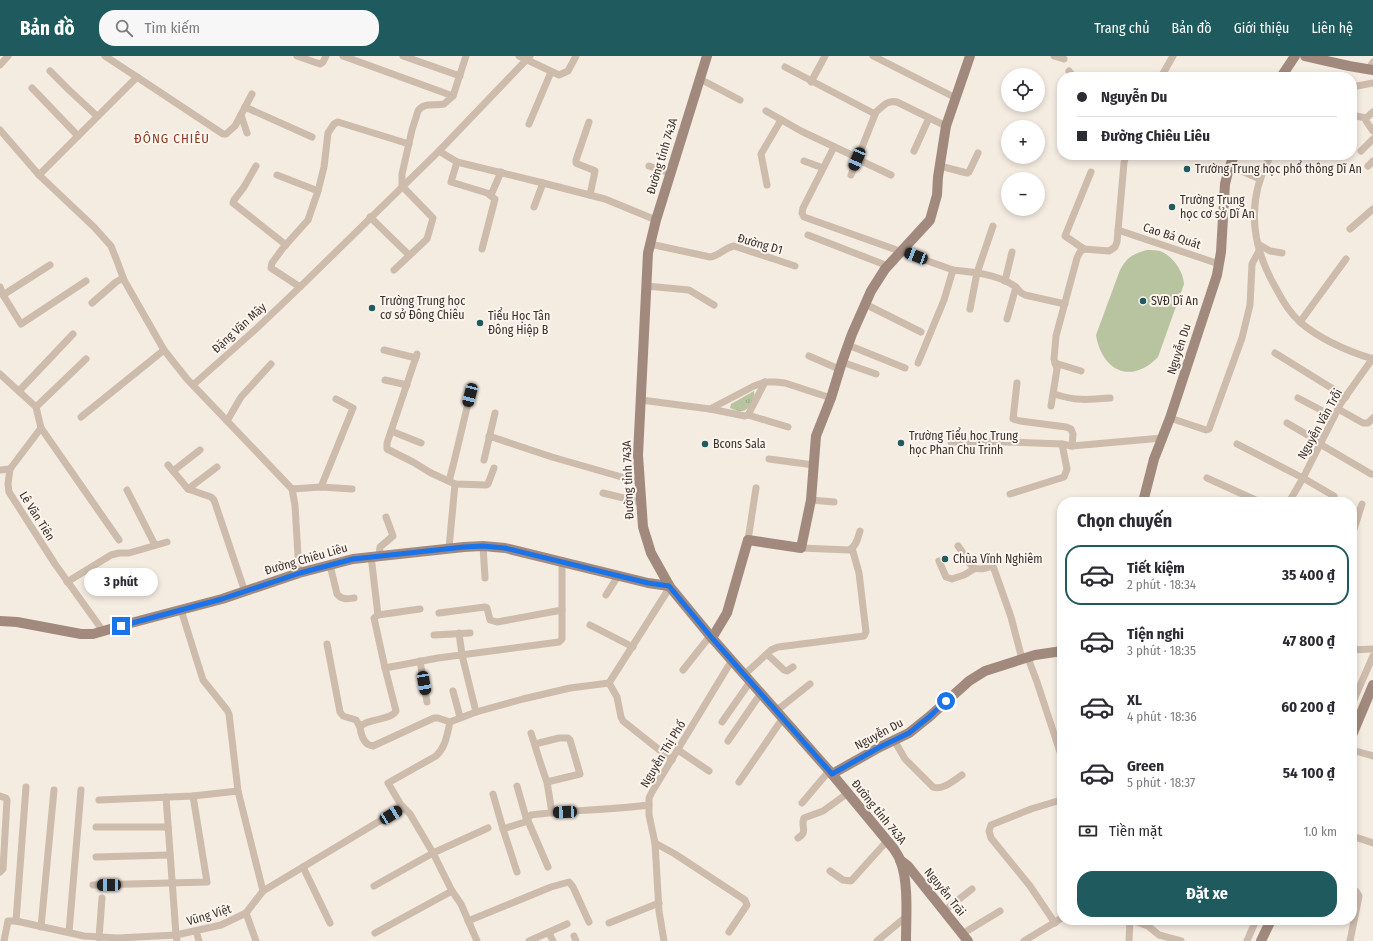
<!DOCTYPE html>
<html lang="vi">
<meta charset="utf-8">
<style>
body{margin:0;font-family:"Fira Sans Condensed",sans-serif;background:#f7f7f7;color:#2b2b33;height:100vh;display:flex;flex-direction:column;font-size:15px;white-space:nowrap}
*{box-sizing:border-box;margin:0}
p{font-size:13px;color:#7c7c81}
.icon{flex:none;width:22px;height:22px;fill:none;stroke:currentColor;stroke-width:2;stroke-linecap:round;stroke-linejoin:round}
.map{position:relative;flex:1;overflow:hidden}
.details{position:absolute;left:1057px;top:441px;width:300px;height:428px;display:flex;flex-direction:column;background:#fff;border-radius:16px;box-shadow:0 2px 6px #0003}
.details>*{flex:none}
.hud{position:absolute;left:1057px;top:16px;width:300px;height:88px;border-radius:16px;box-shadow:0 2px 6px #0003;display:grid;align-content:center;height:88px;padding:0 20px;background:#fff}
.buttons{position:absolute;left:1001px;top:12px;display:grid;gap:8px}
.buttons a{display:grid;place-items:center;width:44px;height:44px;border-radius:50%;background:#fff;box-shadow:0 2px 6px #0003;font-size:20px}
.end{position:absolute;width:18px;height:18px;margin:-9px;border:5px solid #1a73e8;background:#fff;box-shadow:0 0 0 2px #fff}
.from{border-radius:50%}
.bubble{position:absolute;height:28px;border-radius:14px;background:#fff;box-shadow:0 2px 6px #0003;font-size:13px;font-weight:700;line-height:28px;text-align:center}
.car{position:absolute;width:12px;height:24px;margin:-12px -6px;border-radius:5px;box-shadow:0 0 3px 1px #0007;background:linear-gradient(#222 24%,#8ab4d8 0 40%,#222 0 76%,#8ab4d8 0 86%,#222 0)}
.hud b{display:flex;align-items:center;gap:14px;height:38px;font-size:15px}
.hud b+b{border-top:1px solid #e1e1e2}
.hud i{width:10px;height:10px;background:#2b2b33}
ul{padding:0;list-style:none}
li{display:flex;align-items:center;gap:12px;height:60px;margin:0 8px 6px;padding:0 12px;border:2px solid transparent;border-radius:16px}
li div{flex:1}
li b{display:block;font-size:15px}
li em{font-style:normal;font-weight:700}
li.on{border-color:#1f5a5e}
li>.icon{width:36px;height:36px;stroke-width:1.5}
h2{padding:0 20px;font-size:18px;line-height:48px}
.pay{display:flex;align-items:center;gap:10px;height:44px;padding:0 20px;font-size:15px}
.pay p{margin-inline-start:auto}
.cta{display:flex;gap:8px;margin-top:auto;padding:8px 20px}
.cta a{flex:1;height:46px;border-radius:16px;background:#1f5a5e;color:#fff;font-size:16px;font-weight:700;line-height:46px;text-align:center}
header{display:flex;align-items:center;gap:24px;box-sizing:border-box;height:56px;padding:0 20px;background:#1f5a5e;color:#fff}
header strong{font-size:19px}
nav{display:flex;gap:22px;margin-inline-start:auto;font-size:14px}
.search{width:280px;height:36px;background:#f7f7f7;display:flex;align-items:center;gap:10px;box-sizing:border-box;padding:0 14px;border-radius:16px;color:#7c7c81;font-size:15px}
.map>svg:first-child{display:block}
.grass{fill:url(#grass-tufts)}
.pitch{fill:#b8c4a0}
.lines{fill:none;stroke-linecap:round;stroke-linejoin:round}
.street{stroke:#cdbbac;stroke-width:7}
.secondary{stroke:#a18a7d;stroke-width:10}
.route{stroke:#1a73e8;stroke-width:5}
.poi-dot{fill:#1f5a5e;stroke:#fbf5ee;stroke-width:1.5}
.labels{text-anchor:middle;stroke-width:4;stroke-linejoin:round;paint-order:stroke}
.street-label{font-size:12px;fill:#3b302b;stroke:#fbf5ee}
.poi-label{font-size:12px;fill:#3b302b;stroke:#fbf5ee;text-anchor:start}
.neighbourhood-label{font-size:13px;letter-spacing:1px;fill:#8c3b22;stroke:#fbf5ee}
</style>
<header>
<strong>Bản đồ</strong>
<div class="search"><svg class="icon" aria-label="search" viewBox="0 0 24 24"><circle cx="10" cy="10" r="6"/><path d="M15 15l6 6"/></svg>Tìm kiếm</div>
<nav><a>Trang chủ</a><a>Bản đồ</a><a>Giới thiệu</a><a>Liên hệ</a></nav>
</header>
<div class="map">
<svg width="1373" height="885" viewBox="0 0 1373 885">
<defs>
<pattern id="grass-tufts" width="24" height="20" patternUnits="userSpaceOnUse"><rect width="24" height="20" fill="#b8c4a0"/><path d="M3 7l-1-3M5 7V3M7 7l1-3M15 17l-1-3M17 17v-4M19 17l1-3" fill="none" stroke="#97a083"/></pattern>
</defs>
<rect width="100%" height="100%" fill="#f4ebe1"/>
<path class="grass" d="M754 335C755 339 754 341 752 345 747 357 741 357 730 352L731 348Z"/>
<path class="pitch" d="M1147 194C1151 194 1156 194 1160 195 1173 200 1183 215 1184 228L1158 301C1131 329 1102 315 1096 279L1120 214C1127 201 1133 198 1147 194Z"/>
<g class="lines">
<g class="street">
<polyline points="105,0 137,21"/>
<polyline points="297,0 320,8 323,6 326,0"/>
<polyline points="343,0 453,40"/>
<polyline points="403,0 460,20"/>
<polyline points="519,0 559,19 568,15 576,0"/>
<polyline points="873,0 956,42"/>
<polyline points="1054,0 1064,3"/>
<polyline points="0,9 8,0"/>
<polyline points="785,11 875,58"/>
<polyline points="1368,14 1373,6"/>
<polyline points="50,15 69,34 97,60"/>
<polyline points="1069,15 1074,21"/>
<polyline points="1161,21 1173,0"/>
<polyline points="700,23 740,44"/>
<polyline points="811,26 825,0"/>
<polyline points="1352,31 1373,27"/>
<polyline points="32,32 78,80"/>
<polyline points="245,51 312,81"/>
<polyline points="766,55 801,75 858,102"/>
<polyline points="1373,56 1366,62 1366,65 1373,75"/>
<polyline points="241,59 247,77"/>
<polyline points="1352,61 1356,60 1366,62"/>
<polyline points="589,66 576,104 576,107 578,108 593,114 595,115 590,139"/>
<polyline points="529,68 551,16"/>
<polyline points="0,74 39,119 94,171 111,190 117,205 124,224 164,294 187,323 292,433 295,449 299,517"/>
<polyline points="409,88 338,66 334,68 328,77 324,111 318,135 308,164 283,192 272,207 271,212 300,231 439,95 530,0"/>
<path d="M834 91 803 152 802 157 804 161 953 214C973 216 996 218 1013 229 1018 232 1019 237 1025 239L1065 248"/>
<polyline points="439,95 457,106 451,126 487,137 495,143 482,193"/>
<polyline points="914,95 929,62"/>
<polyline points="1361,95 1373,83"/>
<path d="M1271 99C1245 145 1251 190 1277 234 1283 246 1290 257 1300 266 1321 284 1347 295 1373 303"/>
<polyline points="857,103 891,119"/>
<polyline points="804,105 823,112"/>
<polyline points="457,106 543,127"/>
<polyline points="256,110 244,131 234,144 233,147 286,189"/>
<polyline points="649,110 670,117"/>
<polyline points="940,110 967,117 969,116 978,97"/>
<polyline points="1230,110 1260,123"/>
<polyline points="1368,110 1373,105"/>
<polyline points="39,119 137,21 223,78 226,78 235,70 252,38"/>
<polyline points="277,119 318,135"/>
<path d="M851 119 876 56C883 50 887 44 897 46L946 70"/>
<polyline points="767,129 761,98 781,64"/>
<polyline points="491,139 501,116"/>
<polyline points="534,151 543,127 605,143 656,164"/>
<polyline points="370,161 409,199"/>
<polyline points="1350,173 1373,153"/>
<polyline points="1118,174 1219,208"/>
<polyline points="808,179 888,210"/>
<path d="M650 188 710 201C719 200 724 192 734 190L795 210"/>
<polyline points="1258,188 1270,195 1282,197"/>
<polyline points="1084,193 1065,180 1091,116"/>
<path d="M394 214 427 183 433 162 402 130V118L412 74 418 55C423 46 435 50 444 48L453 40 466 0"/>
<polyline points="1005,225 1012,196"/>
<polyline points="646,230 689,234 714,249"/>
<polyline points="0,231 3,239 50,209"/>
<polyline points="3,239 21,268 86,225"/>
<polyline points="92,247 116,226 123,222"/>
<polyline points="865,248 921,276"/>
<polyline points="970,253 977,217 993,170"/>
<polyline points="1007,263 1016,231"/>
<polyline points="1300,266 1346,203"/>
<polyline points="848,289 905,312"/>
<polyline points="384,294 416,302"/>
<polyline points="1275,297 1346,341"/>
<polyline points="417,298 387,387 387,393 413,406 431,417 455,428 486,429 488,428 494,412"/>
<polyline points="809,300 839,313"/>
<polyline points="842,306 876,318"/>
<polyline points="918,307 944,244 953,214"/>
<polyline points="1055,307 1081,315"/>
<polyline points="0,318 36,351 41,372 10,413 8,428 9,436 55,508 103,575"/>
<polyline points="385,324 407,329"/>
<polyline points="1017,327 1013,363 1020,365 1066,371 1071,373 1073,378 1072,390"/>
<polyline points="193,329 257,272 300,231"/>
<polyline points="19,335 73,278"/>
<path d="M1054 338C1076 345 1087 344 1110 342"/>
<polyline points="1298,342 1334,361"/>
<polyline points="641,344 710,353 754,330 765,326 775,326 785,327 831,342"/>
<polyline points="1051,350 1057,313 1054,303 1056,280 1077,202 1080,196 1084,193 1109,195 1115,191 1117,186 1124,107 1126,99"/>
<polyline points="36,351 86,303"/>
<polyline points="710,353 745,360 748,359 765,326"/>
<polyline points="1338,353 1363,367 1368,367 1373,362"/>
<polyline points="748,359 788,371"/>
<polyline points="81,361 164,294"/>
<polyline points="1170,362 1206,374 1209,373 1242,282 1250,249 1252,208 1259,195"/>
<polyline points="227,365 241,341 271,308"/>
<polyline points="1287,367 1311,381 1320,388 1371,418"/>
<polyline points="41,372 119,484"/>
<polyline points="391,375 421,387"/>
<polyline points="489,380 552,401 639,426"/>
<polyline points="951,386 1007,386 1062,388 1072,390 1162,382"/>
<polyline points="1237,388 1303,422 1334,440"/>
<polyline points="769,403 814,409"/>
<polyline points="484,404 495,357"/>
<polyline points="168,409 188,433 211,441 214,444 245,536"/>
<polyline points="0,414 10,413"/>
<polyline points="173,415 200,394"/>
<polyline points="1207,422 1260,446"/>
<polyline points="449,425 454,406 470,339"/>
<polyline points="321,431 353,352 336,343"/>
<polyline points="188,433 217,411"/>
<polyline points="292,433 321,431 352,433"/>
<polyline points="127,434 155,489"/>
<polyline points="603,437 640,446"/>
<polyline points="1010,438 1064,421 1067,413 1062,388"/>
<polyline points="811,444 834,446"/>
<polyline points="1289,446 1303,422 1341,347 1373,302"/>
<polyline points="1354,473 1362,448"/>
<polyline points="748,484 756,432"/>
<polyline points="483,490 485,522"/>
<path d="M958 490C971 506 968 519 993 510L1011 561 1022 603"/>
<polyline points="449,492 455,428"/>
<path d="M801 492 849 494C856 491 858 482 860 475"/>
<polyline points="371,500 378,559"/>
<polyline points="379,500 380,491 393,480 386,461"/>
<polyline points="939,505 946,521 952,523 964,519 974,513"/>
<path d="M330 509 337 538C342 544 347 543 354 542"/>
<polyline points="67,526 111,499 119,497 129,497 167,486"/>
<polyline points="606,539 618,520"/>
<polyline points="420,553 378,559 374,562 385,612 438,602 559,586 562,583 562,554"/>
<polyline points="181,554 203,624 227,654 229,658 238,735 263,835"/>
<polyline points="439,557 485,551 487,552 490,564 497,566 562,554 562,505"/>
<polyline points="590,569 633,591"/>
<polyline points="459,577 462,599 476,656"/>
<polyline points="434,579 470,577"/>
<polyline points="327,588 340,656 343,660 356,664 360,671"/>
<polyline points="1352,594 1373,593"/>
<polyline points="768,599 784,614 787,615 793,611"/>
<polyline points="1028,602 1037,626 1062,702"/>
<polyline points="420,605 427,646"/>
<path d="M385 612 396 655C390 665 367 662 360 671 361 679 364 689 373 690L434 662H438L450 666 476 656 523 643 570 632 609 627 670 531"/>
<polyline points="683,614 710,580"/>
<polyline points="744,619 771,594 778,591 864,580 866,576 859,517 852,492"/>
<polyline points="609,627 617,641 621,661 623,665 672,704"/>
<polyline points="453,635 460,661"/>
<polyline points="1352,648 1373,600"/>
<polyline points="776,655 810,628"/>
<path d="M450 666C447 678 446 691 436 700L388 727 401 749 410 758 433 797 452 835 461 848 477 885"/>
<polyline points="722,666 750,626"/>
<path d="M531 677C536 693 541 710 547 726L580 718 570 684 568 682H559L535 688"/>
<path d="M894 684 905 703 933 731C942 735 954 724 962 719"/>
<polyline points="728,685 761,637"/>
<polyline points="678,694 709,715"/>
<polyline points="1352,694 1373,700"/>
<polyline points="547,726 552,757"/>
<polyline points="739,726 783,662"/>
<polyline points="517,730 527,765"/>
<polyline points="493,738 503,773"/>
<polyline points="0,740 6,742 7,744 3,813 0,816"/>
<polyline points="166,741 176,879 177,885"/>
<polyline points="99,744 193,740 238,735"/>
<polyline points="802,747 829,715"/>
<polyline points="96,771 168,771"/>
<polyline points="1352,780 1373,787"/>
<path d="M798 782C809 775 800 771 804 762L823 755 848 737"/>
<polyline points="655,787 675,798 745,844 747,849 729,876"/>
<polyline points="96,801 169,799"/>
<polyline points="303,811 330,867"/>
<path d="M548 811 528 765V762L531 759C570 754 610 754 649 749"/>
<polyline points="830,815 843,824 851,825 887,785"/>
<polyline points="517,816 503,773 528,765"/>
<polyline points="93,829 207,826 193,740"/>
<polyline points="374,830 433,797 488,772"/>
<polyline points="944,855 972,833"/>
<polyline points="246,857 256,885"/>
<polyline points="1131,864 1148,870 1159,879 1181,885"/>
<polyline points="16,865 26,731"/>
<polyline points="468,865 551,831 569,826 573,831 589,866"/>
<polyline points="609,867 659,847"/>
<polyline points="1055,867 1030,830 991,782 989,775 991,769 1031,753 1061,744"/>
<polyline points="41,871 54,734"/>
<polyline points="196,875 199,885"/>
<polyline points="69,876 81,734"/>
<polyline points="375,877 452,835"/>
<polyline points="549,877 553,885"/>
<polyline points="962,878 1000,855"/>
<polyline points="574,880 576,885"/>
<polyline points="99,882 102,842"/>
<polyline points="4,885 8,865 16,865 84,880 118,882 176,879 221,869 246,857 263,835 403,751"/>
<polyline points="529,885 567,868"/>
<polyline points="664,885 659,855 655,787 649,759 649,742 652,736 732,604"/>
<polyline points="877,885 907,860"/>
<polyline points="1024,885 1062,862"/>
<polyline points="1129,885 1130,864"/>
<polyline points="1247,885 1256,864"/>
<polyline points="1350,885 1359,840 1356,835 1352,835"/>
</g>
<g class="secondary">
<path d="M707 0 656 164 648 197 638 399 643 471 651 497 670 531 712 582 832 718 894 793C896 797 899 800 900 804 909 825 906 862 906 885"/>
<polyline points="1305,0 1349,10 1373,14"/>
<polyline points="1281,21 1295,0"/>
<polyline points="1143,446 1154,403 1170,362 1217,219 1221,196 1225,128 1228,116 1234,99"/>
<polyline points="0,565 17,566 81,578 93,578 131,567 222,543 299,517 353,503 464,491 483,490 505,492 648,527 669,530"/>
<polyline points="712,582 727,557 748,484 801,492 811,444 816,380 831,342 842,306 852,278 871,235 885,213 930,164 937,139 938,121 946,70 970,0"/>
<polyline points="1352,679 1373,629"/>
<polyline points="832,718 880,691 909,677 929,661 969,625 985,615 1035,599 1062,595"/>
<polyline points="900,804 908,810 968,885"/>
<polyline points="1261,885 1271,864"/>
</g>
</g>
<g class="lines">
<polyline class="route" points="121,570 222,543 300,517 353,503 464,491 483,490 505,492 648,527 669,530 712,582 832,718 880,691 909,677 929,661 946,645"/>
</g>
<g class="poi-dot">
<circle cx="1187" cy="113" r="4"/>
<circle cx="1172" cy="151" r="4"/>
<circle cx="1143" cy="245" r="4"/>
<circle cx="372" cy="252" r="4"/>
<circle cx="480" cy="267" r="4"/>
<circle cx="901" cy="387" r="4"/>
<circle cx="705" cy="388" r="4"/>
<circle cx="945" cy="503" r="4"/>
</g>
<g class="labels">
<g class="street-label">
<text transform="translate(662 100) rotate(-73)" y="4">Đường tỉnh 743A</text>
<text transform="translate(1172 180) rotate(18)" y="4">Cao Bá Quát</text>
<text transform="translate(760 188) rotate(16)" y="4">Đường D1</text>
<text transform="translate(239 272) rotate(-42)" y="4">Đặng Văn Mây</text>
<text transform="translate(1179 293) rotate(-72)" y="4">Nguyễn Du</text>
<text transform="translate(1320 368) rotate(-61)" y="4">Nguyễn Văn Trỗi</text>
<text transform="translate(628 424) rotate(-92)" y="4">Đường tỉnh 743A</text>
<text transform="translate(37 460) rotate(58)" y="4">Lê Văn Tiên</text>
<text transform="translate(306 503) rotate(-16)" y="4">Đường Chiêu Liêu</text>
<text transform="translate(879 678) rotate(-28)" y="4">Nguyễn Du</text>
<text transform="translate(663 698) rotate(-59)" y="4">Nguyễn Thị Phố</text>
<text transform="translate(879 756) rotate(51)" y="4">Đường tỉnh 743A</text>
<text transform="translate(945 836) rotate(51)" y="4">Nguyễn Trãi</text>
<text transform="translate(209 859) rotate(-17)" y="4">Vũng Việt</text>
</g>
<g class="poi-label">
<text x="1195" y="117">Trường Trung học phổ thông Dĩ An</text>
<text x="1180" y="148">Trường Trung<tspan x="1180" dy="14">học cơ sở Dĩ An</tspan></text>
<text x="380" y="249">Trường Trung học<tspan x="380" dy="14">cơ sở Đông Chiêu</tspan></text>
<text x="1151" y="249">SVĐ Dĩ An</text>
<text x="488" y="264">Tiểu Học Tân<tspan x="488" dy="14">Đông Hiệp B</tspan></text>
<text x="909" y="384">Trường Tiểu học Trung<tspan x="909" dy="14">học Phan Chu Trinh</tspan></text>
<text x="713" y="392">Bcons Sala</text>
<text x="953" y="507">Chùa Vĩnh Nghiêm</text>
</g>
<g class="neighbourhood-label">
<text x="172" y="87">ĐÔNG CHIÊU</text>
</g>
</g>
</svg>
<div class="buttons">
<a><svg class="icon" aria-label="locate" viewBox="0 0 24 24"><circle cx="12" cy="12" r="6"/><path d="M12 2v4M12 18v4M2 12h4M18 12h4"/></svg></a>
<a>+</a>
<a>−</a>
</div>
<i class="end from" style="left:946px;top:645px"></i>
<i class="end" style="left:121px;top:570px"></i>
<div class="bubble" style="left:84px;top:512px;width:74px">3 phút</div>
<i class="car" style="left:857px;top:103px;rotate:203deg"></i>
<i class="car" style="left:916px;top:200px;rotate:291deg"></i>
<i class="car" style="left:470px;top:339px;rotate:194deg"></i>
<i class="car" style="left:424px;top:627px;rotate:170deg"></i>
<i class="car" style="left:565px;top:756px;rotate:267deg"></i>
<i class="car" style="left:391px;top:759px;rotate:59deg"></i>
<i class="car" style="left:109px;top:829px;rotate:269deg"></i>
<div class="hud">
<b><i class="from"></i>Nguyễn Du</b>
<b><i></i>Đường Chiêu Liêu</b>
</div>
<section class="details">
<h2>Chọn chuyến</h2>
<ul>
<li class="on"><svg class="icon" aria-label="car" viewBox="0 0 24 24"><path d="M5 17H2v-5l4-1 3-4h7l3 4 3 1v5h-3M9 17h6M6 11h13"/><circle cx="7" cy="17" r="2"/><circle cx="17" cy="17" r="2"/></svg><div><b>Tiết kiệm</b><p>2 phút · 18:34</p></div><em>35 400 ₫</em></li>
<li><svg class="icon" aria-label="car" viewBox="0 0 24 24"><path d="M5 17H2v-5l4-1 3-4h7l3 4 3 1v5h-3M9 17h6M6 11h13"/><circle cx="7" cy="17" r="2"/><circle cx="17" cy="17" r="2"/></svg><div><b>Tiện nghi</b><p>3 phút · 18:35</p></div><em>47 800 ₫</em></li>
<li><svg class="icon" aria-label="car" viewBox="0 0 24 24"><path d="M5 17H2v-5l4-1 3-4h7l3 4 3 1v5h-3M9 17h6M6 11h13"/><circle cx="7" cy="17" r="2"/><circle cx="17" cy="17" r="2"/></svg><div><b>XL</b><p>4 phút · 18:36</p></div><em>60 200 ₫</em></li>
<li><svg class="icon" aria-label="car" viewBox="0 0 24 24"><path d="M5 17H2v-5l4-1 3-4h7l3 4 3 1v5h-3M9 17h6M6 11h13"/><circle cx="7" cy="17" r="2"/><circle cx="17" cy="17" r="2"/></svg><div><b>Green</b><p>5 phút · 18:37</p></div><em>54 100 ₫</em></li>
</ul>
<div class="pay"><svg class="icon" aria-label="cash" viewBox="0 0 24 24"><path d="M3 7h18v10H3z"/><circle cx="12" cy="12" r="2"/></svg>Tiền mặt<p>1.0 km</p></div>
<div class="cta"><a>Đặt xe</a></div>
</section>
</div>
